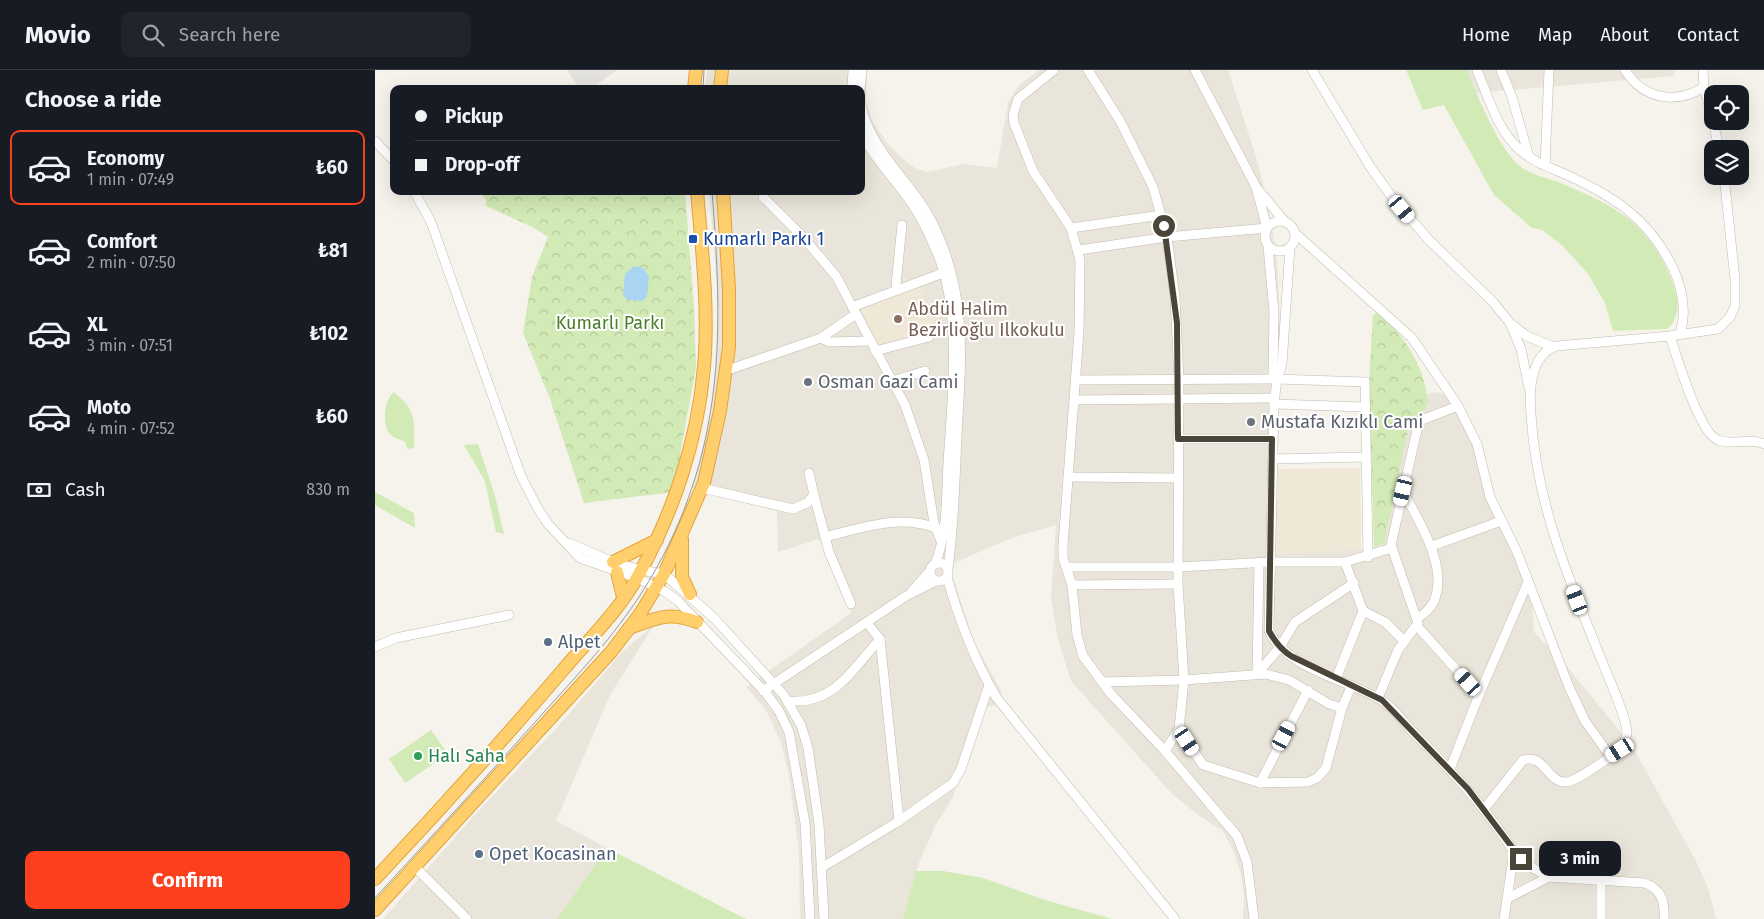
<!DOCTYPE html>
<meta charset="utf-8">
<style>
body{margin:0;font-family:"Fira Sans",sans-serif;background:#20242c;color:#f1f3f6;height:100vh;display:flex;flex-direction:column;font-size:19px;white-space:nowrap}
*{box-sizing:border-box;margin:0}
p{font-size:16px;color:#9ea1a6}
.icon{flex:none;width:28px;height:28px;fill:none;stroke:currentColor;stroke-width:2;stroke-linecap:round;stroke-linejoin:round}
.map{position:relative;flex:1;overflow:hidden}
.sheet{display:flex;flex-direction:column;background:#171b24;width:375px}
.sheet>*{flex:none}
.top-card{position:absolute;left:15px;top:15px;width:475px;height:110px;border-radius:10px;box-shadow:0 5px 20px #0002;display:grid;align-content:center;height:110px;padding:0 25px;background:#171b24}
.controls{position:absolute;left:1329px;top:15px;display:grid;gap:10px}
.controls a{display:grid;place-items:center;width:45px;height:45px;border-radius:10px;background:#171b24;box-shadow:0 5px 20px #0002;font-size:25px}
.end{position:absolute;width:22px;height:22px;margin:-11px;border:6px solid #4b4439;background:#fff;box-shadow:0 0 0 2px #fff}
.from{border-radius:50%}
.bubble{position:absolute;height:35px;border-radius:10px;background:#171b24;box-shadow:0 5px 20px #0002;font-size:16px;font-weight:700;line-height:35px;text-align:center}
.car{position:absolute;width:15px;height:30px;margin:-15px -8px;border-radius:6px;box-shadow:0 0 4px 1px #0007;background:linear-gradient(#fff 24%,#345 0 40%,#fff 0 76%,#345 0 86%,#fff 0)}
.top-card b{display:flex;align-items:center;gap:18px;height:48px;font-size:19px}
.top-card b+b{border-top:1px solid #363941}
.top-card i{width:12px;height:12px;background:#f1f3f6}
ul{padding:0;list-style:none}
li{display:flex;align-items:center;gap:15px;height:75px;margin:0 10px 8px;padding:0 15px;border:2px solid transparent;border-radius:10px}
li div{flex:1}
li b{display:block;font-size:19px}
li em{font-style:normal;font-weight:700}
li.selected{border-color:#fc3f1d}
li>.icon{width:45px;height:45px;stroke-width:1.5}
h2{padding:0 25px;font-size:22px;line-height:60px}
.pay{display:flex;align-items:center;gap:12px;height:55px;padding:0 25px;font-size:19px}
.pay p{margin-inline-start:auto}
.action{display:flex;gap:10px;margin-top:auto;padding:10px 25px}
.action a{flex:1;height:58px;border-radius:10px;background:#fc3f1d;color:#fff;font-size:20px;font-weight:700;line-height:58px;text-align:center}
header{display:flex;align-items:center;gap:30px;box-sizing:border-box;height:70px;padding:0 25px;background:#171b24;border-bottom:1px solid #363941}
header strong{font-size:24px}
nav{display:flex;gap:28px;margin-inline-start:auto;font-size:18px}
.search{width:350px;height:45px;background:#20242c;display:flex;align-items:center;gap:12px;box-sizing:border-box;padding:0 18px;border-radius:10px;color:#9ea1a6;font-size:19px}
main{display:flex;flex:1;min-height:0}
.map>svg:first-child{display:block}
.residential{fill:#eae5da}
.education{fill:#efe8d6}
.grass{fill:#d2eab5}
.forest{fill:url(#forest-crowns)}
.parking{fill:#e5e3e0}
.water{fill:#a9d4f2}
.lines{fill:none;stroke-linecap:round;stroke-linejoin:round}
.minor-casing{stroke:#c2bbae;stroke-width:10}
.highway-casing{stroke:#e0a43c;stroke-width:14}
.minor{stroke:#fff;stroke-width:9}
.highway{stroke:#ffcf6e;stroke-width:12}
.tram{stroke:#9a9a9a;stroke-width:1}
.route{stroke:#4b4439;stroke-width:6}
.transit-dot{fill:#1a4fb4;stroke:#fff;stroke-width:2}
.education-dot{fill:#8d6e63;stroke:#fff;stroke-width:2}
.worship-dot{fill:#6b7280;stroke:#fff;stroke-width:2}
.service-dot{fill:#5c6f8a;stroke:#fff;stroke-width:2}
.leisure-dot{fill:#2e9e5b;stroke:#fff;stroke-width:2}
.labels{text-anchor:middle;stroke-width:4;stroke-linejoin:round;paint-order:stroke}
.transit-label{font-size:18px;fill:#164399;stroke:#fff;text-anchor:start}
.education-label{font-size:18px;fill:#785e54;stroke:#fff;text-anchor:start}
.park-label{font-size:18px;fill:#4a7f2a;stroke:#fff}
.worship-label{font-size:18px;fill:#5b616d;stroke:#fff;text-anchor:start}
.service-label{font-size:18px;fill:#4e5e75;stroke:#fff;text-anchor:start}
.leisure-label{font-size:18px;fill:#27864d;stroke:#fff;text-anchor:start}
</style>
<header>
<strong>Movio</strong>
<div class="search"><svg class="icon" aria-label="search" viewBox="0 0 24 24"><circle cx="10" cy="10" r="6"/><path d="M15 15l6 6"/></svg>Search here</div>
<nav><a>Home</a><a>Map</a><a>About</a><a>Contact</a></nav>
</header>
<main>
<section class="sheet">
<h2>Choose a ride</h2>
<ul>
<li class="selected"><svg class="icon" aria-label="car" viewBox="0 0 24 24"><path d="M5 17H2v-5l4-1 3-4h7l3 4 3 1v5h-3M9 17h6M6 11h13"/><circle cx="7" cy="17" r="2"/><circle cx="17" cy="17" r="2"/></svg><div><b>Economy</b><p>1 min · 07:49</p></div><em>₺60</em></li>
<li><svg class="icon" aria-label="car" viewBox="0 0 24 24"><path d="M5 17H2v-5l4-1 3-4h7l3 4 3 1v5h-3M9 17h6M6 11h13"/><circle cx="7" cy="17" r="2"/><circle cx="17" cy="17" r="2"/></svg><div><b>Comfort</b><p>2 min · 07:50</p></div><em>₺81</em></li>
<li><svg class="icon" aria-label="car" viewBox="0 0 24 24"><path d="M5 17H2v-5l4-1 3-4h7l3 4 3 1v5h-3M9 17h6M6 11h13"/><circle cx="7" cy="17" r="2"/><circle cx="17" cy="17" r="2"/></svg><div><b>XL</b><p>3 min · 07:51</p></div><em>₺102</em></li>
<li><svg class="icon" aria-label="car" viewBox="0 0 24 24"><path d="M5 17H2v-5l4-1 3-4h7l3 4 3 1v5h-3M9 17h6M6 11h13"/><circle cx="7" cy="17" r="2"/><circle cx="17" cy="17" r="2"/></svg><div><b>Moto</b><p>4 min · 07:52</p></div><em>₺60</em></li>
</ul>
<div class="pay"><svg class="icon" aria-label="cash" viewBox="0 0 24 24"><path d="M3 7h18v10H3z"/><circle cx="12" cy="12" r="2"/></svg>Cash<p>830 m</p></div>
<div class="action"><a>Confirm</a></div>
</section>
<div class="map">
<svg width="1389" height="849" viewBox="0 0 1389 849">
<defs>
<pattern id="forest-crowns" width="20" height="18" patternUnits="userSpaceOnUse" patternTransform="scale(1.25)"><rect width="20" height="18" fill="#d2eab5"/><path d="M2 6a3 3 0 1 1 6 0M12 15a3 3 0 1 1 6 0" fill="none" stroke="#b6ca9c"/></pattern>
</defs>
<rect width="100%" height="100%" fill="#f6f3ec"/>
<g class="residential">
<polygon points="332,0 492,0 491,33 497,51 513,74 526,87 540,98 552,102 589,94 622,98 633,33 644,15 664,0 853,0 883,93 896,151 902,192 905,255 901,484 1002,478 1007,475 1034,355 1040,346 1053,336 1051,324 1061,322 1074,327 1081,333 1116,420 1157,533 1159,562 1194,599 1257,676 1321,791 1333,818 1341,849 868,849 869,825 866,804 859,782 848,761 822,744 798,725 696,611 683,569 676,528 681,455 637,468 574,495 600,574 627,622 619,636 613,636 607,639 578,727 561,754 545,790 528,849 425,849 424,783 414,705 406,673 395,648 388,636 371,617 476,543 444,469 403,482 402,441 317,418 336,345 343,274 342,217 334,121 486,121 486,19 330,19"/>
<polygon points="1092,0 1301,0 1298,6 1102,23"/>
<polygon points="279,555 235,625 181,751 232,778 182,849 8,849 97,748 187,652 248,581"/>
</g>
<g class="education">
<polygon points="546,216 561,259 500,275 485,238"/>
<polygon points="985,398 986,479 901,484 903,399"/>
</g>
<g class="grass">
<path d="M1031 0H1092C1103 27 1123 78 1145 96 1154 104 1172 108 1183 112 1241 136 1277 154 1299 217 1304 232 1305 248 1292 259L1238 261 1230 233 1213 204 1188 176 1167 160 1157 158 1119 125 1069 35 1048 40Z"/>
<path d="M19 322C42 341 39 350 39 378L32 379 30 372C25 369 19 369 15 364 7 354 9 330 19 322Z"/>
<polygon points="103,374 120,426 129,464 121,462 110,411 89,375"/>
<polygon points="0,422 39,443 40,458 0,435"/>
<polygon points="56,660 73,684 30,713 14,689"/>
<polygon points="232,778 371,849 182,849"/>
<polygon points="541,801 568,801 608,808 670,830 737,849 528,849"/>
</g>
<g class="forest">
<polygon points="105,121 310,121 319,236 321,298 298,422 209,433 175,329 148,263 157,207 173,167 157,157 111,136 111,130"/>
<path d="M1002 242C1030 265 1050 297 1053 333 1050 343 1039 345 1034 355L1009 473 999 478 994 312 998 245Z"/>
</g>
<polygon class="parking" points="192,0 242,0 215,19 205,19"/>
<polygon class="water" points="259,196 268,198 274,206 272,227 267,231 253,230 248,225 250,204"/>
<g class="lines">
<g class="minor-casing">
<g id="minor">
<polyline points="679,0 643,29 638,45 639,53 658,101 696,158 705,190 704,262 688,475 688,488 697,515 702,565 708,586 736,624 790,681 862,766 872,792 879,849"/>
<polyline points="713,0 745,51 778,117 792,167 800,227 804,310 803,514 809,610 804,659 790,681"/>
<polyline points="820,0 881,117 910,152"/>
<polyline points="937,0 996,98 1017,127 1053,169 1118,232 1135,253 1146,279 1154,318"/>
<path d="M1102 0C1113 27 1123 61 1145 80 1158 92 1176 98 1192 105 1240 127 1274 149 1298 198 1308 220 1312 241 1305 264"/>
<polyline points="1126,0 1137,27 1154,87"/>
<path d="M1250 0C1268 29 1301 35 1329 17"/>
<polyline points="1328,0 1329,17 1338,50"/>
<polyline points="477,19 478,0"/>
<polyline points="485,19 487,0"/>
<path d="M486 35C496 84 540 114 560 158 593 228 586 292 582 366 580 410 579 455 573 499"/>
<polyline points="1338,51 1344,79"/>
<path d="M486 63C498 87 517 106 533 128 544 143 553 161 560 178 588 238 577 328 573 393 571 426 573 463 560 494"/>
<polyline points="0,71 19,91"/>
<polyline points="1170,95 1174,0"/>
<polyline points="39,121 56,152 146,406 162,437 173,454 205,488 262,508 289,521 303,531 391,623 404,641 414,662 430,753 435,849"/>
<polyline points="388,127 427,166 461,206 530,335 549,390 559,453 566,471"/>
<circle cx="905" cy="166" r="15"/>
<polyline points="696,158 786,145"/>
<polyline points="920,163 1037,268 1083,336 1102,374 1115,427 1142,482 1194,617 1210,651 1235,686"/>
<polyline points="893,176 899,242 898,304 902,309"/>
<path d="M915 177 907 294 902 309 899 334 894 561C913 600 972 609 1006 630 1017 636 1027 650 1036 660 1074 698 1110 736 1139 782L1129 849"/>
<polyline points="704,180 792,167 892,158 881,117"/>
<polyline points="523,220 521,215 527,155"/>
<polyline points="477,237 568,203"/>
<polyline points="1137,255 1152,266 1178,277"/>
<path d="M1295 266C1302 287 1324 363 1343 370 1357 376 1375 367 1389 374"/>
<polyline points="446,268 481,244"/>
<polyline points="500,281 554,267"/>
<polyline points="350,301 446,268 454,272 495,271"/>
<polyline points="701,310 902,309 990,312 993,487"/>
<polyline points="517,311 550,301"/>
<polyline points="700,330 899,328"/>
<polyline points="899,334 990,337"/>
<polyline points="803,369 897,369"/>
<polyline points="897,389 991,387"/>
<polyline points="693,407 802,408"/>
<polyline points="327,418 418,439 432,433 439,425 434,403"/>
<path d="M1028 421C1043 450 1074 497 1059 531 1056 538 1049 544 1043 548"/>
<polyline points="439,425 454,482 476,534"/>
<path d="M450 467C487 458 524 444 561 458"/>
<polyline points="194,473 238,492 266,500 289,504 339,548 408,624 426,655 433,678 444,754 449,849"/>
<polyline points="1057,476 1126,451"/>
<circle cx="564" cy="502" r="9"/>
<polyline points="692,497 803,497 895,492 970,492 1017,478"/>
<path d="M572 507C584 550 599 589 621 627L800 849"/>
<polyline points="697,515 803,514"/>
<polyline points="537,521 555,501"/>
<polyline points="988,541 1010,552 1029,571"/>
<polyline points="492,553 505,569 524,751"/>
<polyline points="1042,556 1104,625"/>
<polyline points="0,577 21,568 134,545"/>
<polyline points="882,604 905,577 920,552 979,513"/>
<polyline points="882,604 884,493"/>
<polyline points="961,609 988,541 970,492"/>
<polyline points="727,612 809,610 891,604 914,610 954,634 967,638 976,617"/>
<polyline points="388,621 531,526 561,511"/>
<polyline points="1003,628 1023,580 1043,553 1016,475 1044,351 1083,336"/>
<path d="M413 631C459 635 477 600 505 569"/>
<polyline points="804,659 828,695 885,713 933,712 942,708 951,698 967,638"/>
<polyline points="1075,699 1104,625 1153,512"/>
<polyline points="885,713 933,620"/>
<path d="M1109 739 1148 690C1170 683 1172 713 1191 712 1203 711 1233 688 1245 680L1249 675 1252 663C1252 646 1227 593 1220 574 1189 497 1161 429 1156 344 1154 321 1155 284 1182 276L1295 266 1343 259 1355 247 1360 236V209L1349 106"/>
<polyline points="1139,782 1154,796 1174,807"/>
<polyline points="40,797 92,849"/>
<polyline points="446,798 524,751 578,713 586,699 614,615"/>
<polyline points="1226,811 1226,849"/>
<path d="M1133 828 1174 807 1269 813C1287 819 1290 832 1289 849"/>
</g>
</g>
<g class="highway-casing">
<g id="highway">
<polyline points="319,19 321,0"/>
<polyline points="345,19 347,0"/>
<polyline points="307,469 307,507 315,524"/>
<polyline points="238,492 282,470"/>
<polyline points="242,502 248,527"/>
<path d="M254 558C282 548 293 541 322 552"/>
<path d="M0 809C64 741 127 671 188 600 213 570 244 541 263 506 298 443 323 370 329 297 334 239 327 180 322 121"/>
<polyline points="0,840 236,582 265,544 289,504 329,413 345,341 354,277 354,219 348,121"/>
</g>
</g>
<use href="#minor" class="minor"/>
<use href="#highway" class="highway"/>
<g class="tram">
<polyline points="328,19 329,0"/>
<path d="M0 828C54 769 109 710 161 651 193 615 227 580 255 540 293 487 321 421 333 356 348 277 343 200 337 121"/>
</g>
</g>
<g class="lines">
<path class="route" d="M789 156 802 253 803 369H897L894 561C900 572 906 580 916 586L1007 630 1093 719 1146 789"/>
</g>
<rect class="transit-dot" x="313" y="164" width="10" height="10" rx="2.5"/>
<circle class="education-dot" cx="523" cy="249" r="5"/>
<g class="worship-dot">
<circle cx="433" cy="312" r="5"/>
<circle cx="876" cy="352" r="5"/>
</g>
<g class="service-dot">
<circle cx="173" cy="572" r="5"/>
<circle cx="104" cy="784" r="5"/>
</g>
<circle class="leisure-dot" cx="43" cy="686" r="5"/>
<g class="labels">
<g class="transit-label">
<text x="328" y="175">Kumarlı Parkı 1</text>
</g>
<g class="education-label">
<text x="533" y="245">Abdül Halim<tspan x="533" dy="21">Bezirlioğlu Ilkokulu</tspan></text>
</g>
<g class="park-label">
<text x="235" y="259">Kumarlı Parkı</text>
</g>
<g class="worship-label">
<text x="443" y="318">Osman Gazi Cami</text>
<text x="886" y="358">Mustafa Kızıklı Cami</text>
</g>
<g class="service-label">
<text x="183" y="578">Alpet</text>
<text x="114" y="790">Opet Kocasinan</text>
</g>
<g class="leisure-label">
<text x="53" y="692">Halı Saha</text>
</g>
</g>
</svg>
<div class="controls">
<a><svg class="icon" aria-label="locate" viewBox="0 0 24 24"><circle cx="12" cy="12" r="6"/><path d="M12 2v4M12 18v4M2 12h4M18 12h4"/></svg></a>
<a><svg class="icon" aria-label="layers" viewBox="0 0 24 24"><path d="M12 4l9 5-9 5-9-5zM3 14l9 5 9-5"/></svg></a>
</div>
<i class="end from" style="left:789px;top:156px"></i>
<i class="end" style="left:1146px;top:789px"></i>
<div class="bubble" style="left:1164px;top:771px;width:82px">3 min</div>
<i class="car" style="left:1027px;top:139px;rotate:140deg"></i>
<i class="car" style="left:1028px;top:421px;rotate:193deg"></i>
<i class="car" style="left:1202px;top:530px;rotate:339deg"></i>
<i class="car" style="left:1093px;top:612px;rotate:318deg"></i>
<i class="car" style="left:909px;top:666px;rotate:28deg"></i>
<i class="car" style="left:812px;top:671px;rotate:147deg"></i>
<i class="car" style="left:1245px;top:680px;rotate:238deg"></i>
<div class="top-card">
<b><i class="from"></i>Pickup</b>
<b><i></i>Drop-off</b>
</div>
</div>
</main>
